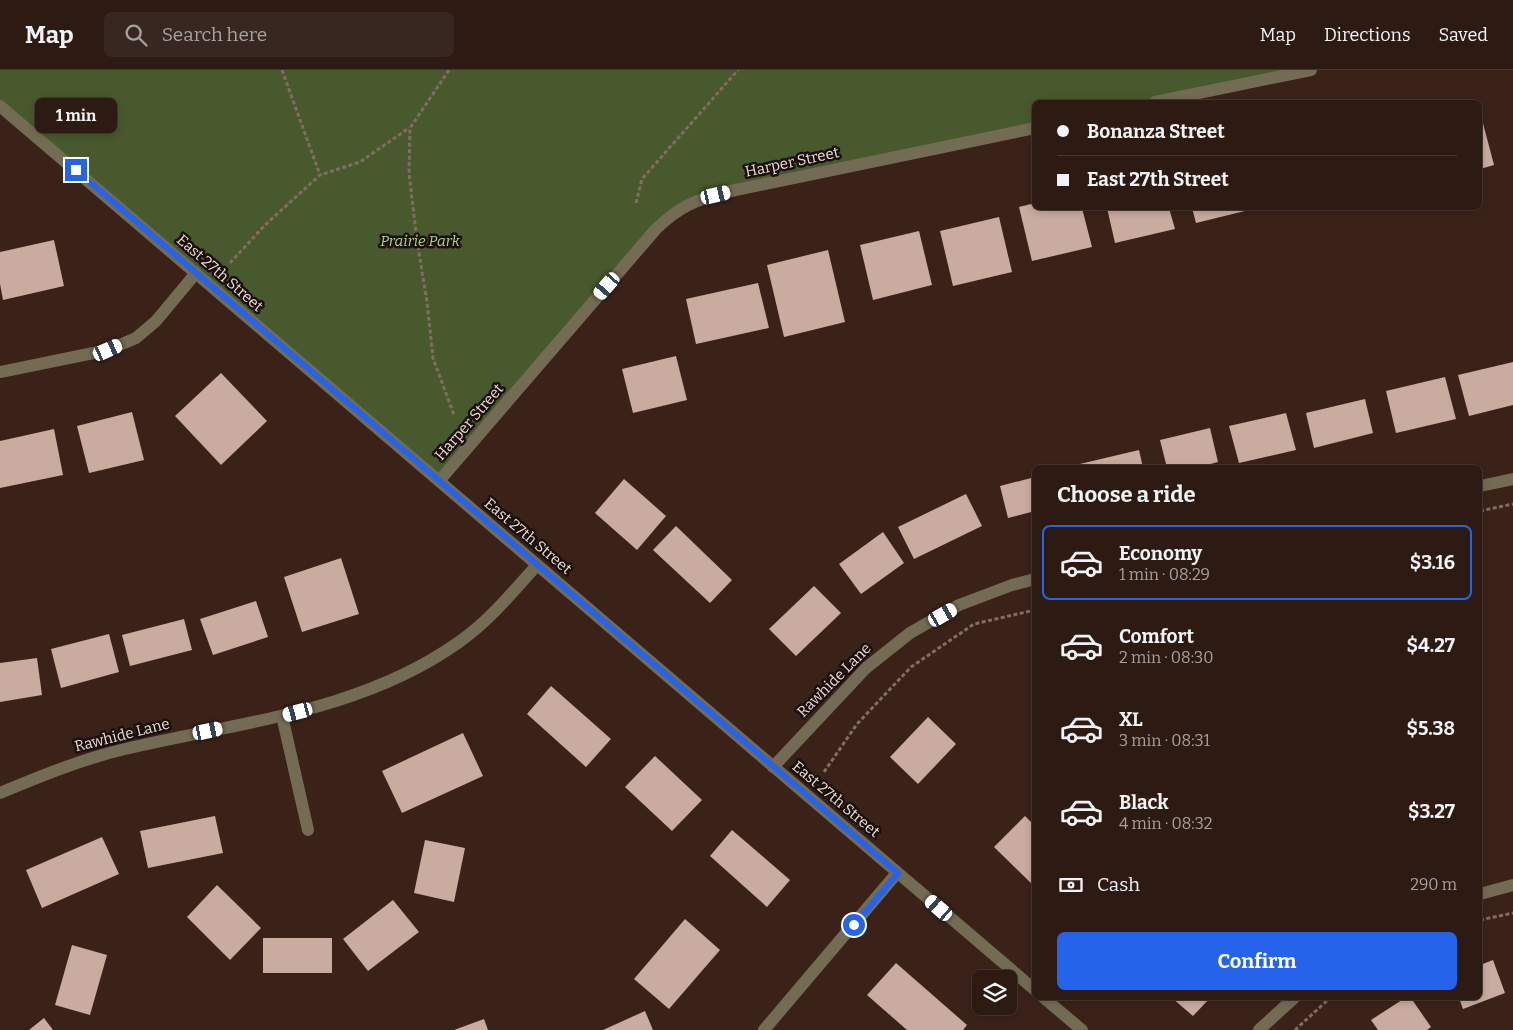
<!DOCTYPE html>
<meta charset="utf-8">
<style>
body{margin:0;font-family:Bitter,serif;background:#382721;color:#f1f3f6;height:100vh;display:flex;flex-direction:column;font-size:19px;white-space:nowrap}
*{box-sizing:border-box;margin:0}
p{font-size:16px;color:#a6a1a0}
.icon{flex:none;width:28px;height:28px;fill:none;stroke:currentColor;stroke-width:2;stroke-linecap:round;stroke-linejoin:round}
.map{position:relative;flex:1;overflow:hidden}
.side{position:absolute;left:1032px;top:395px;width:450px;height:535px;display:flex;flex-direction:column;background:#2c1a13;border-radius:8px;box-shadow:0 2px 8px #0003,0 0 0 1px #483833}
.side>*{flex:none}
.top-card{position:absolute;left:1032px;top:30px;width:450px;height:110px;border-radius:8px;box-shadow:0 2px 8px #0003,0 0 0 1px #483833;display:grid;align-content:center;height:110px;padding:0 25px;background:#2c1a13}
.tools{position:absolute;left:972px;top:900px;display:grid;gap:10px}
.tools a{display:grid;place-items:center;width:45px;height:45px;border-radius:8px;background:#2c1a13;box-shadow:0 2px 8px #0003,0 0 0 1px #483833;font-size:25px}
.end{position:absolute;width:22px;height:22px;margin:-11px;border:6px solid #2563eb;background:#fff;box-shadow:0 0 0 2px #fff}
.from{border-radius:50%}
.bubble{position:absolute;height:35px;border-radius:8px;background:#2c1a13;box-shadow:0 2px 8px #0003,0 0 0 1px #483833;font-size:16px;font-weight:700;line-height:35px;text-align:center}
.car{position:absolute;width:15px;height:30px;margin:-15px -8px;border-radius:6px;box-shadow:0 0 4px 1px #0007;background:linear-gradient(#fff 24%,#345 0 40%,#fff 0 76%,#345 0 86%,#fff 0)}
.top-card b{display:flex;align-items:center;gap:18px;height:48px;font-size:19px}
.top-card b+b{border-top:1px solid #483833}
.top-card i{width:12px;height:12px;background:#f1f3f6}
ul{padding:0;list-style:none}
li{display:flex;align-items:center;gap:15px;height:75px;margin:0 10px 8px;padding:0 15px;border:2px solid transparent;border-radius:8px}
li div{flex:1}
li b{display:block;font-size:19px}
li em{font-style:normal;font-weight:700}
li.active{border-color:#2563eb}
li>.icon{width:45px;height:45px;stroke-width:1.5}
h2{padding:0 25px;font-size:22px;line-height:60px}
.pay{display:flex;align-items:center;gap:12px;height:55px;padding:0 25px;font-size:19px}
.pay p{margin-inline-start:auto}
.action{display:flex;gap:10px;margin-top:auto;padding:10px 25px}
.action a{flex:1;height:58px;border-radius:8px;background:#2563eb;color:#fff;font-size:20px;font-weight:700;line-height:58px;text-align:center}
header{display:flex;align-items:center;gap:30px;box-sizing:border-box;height:70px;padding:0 25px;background:#2c1a13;border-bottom:1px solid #483833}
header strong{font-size:24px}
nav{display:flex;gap:28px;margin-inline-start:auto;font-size:18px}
.search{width:350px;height:45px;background:#382721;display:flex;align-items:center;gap:12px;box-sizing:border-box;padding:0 18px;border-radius:8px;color:#a6a1a0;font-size:19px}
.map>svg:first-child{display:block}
.green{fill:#47592d}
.building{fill:#caab9f}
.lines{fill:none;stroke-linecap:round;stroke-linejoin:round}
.path{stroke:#826d65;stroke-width:3;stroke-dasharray:4 2.5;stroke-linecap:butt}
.minor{stroke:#746b54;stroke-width:12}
.route{stroke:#2563eb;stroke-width:6}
.labels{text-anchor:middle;stroke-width:5;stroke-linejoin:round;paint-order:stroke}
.street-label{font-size:15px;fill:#eeddd7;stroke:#1a0f0b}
.park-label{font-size:15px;font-style:italic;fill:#b2d384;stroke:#1a0f0b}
</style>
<header>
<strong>Map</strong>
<div class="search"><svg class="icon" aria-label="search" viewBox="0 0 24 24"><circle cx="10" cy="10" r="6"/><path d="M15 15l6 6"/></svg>Search here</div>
<nav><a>Map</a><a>Directions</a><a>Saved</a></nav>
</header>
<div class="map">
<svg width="1513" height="960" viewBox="0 0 1513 960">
<rect width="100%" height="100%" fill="#3a2219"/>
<polygon class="green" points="0,0 1311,0 1155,32 1035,32 1035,58 683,136 439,411 0,36"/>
<g class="building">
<polygon points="1480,42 1494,95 1480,99"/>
<polygon points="1035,133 1035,138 1082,138 1092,177 1032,191 1019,137"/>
<polygon points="1107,138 1169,138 1175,159 1115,173"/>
<polygon points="1192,138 1257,138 1196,153"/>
<polygon points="999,147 1012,202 953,216 940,161"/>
<polygon points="919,161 932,215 873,230 860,175"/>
<polygon points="54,170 64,216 3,230 0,214 0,182"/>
<polygon points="828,180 845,252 784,267 767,195"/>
<polygon points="758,213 769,258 696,274 686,229"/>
<polygon points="676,286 687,330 633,343 622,299"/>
<polygon points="1513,292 1513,335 1469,346 1458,305"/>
<polygon points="221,303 267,351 221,395 175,346"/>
<polygon points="1445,307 1456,349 1396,363 1386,321"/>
<polygon points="1365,329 1373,363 1314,378 1306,343"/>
<polygon points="132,342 144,390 89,403 77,356"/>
<polygon points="1286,343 1296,380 1239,393 1229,356"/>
<polygon points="1210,358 1218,392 1196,398 1167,398 1160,370"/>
<polygon points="54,359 63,405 0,418 0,371"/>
<polygon points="1139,380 1143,398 1067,398 1067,397"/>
<polygon points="1035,407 1035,441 1008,448 1000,416"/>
<polygon points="624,409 666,446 637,480 595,443"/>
<polygon points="966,424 982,456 914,489 898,457"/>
<polygon points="676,456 732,510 710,533 653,480"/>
<polygon points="883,462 904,493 861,524 839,494"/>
<polygon points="341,488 359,544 302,562 284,507"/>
<polygon points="814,516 841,543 796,586 769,559"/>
<polygon points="256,531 268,567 213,585 200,549"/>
<polygon points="184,549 192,580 130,596 122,565"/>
<polygon points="109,564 119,602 61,618 51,579"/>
<polygon points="37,588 42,625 0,632 0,593"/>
<polygon points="551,616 611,669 586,697 527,644"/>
<polygon points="928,647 956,674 918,714 890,687"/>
<polygon points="463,663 483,706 402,743 382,701"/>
<polygon points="655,686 702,730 672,761 625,717"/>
<polygon points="215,746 223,783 148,798 140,761"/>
<polygon points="1025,746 1035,756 1035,817 994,777"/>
<polygon points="732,760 790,810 767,837 710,786"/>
<polygon points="102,767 119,804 42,838 26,800"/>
<polygon points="425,770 465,778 454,832 414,823"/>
<polygon points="217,815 261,858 230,890 187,847"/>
<polygon points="393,830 419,862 368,901 343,869"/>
<polygon points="685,849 720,880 669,939 634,909"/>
<rect x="263" y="868" width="69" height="35"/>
<polygon points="72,875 107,885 90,945 55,935"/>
<polygon points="1493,890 1505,923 1463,939 1459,928 1480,928 1480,895"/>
<polygon points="896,893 967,955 963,960 907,960 867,925"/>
<polygon points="1172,928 1210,928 1193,946"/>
<polygon points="1405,928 1411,928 1431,957 1427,960 1378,960 1371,950"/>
<polygon points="645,941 653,960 603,960"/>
<polygon points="44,948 53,960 29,960"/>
<polygon points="484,949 488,960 454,960"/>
</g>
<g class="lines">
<g class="path">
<polyline points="282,0 320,105"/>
<polyline points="449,0 410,58 409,103 417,171 427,232 433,288 454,345"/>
<polyline points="636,133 642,109 738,0"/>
<polyline points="230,193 265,155 320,105 360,92 409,58"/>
<polyline points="1480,441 1513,434"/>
<polyline points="824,702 857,654 911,597 974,554 1035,540"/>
<polyline points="1480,850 1513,843"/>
<polyline points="1295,960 1330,928"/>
</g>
<g class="minor">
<polyline points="1155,32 1311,0"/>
<polyline points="0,36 1035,920"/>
<polyline points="0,302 108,280 136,268 156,251 196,203"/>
<path d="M439 411 656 159C679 137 695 130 726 122L1035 58"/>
<polyline points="1480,416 1513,409"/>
<polyline points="282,646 308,760"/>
<polyline points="773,697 866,598 910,563 959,535 1012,515 1035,509"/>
<path d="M0 723C41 706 82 689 125 679 239 652 361 642 459 572 489 551 512 523 537 495"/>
<polyline points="1480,824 1513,815"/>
<polyline points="1044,928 1082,960"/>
<polyline points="764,960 897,803"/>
<polyline points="1259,960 1294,928"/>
</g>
</g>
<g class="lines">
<polyline class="route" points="76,100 898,803 854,855"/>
</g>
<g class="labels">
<g class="street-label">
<text transform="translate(792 92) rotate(-12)" y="5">Harper Street</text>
<text transform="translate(220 203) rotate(41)" y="5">East 27th Street</text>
<text transform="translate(469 352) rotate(-49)" y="5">Harper Street</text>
<text transform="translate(528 466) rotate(40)" y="5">East 27th Street</text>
<text transform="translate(834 610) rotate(-45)" y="5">Rawhide Lane</text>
<text transform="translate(122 665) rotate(-14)" y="5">Rawhide Lane</text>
<text transform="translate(836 729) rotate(40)" y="5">East 27th Street</text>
</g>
<g class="park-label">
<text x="420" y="176">Prairie Park</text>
</g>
</g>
</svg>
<div class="tools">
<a><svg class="icon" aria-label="layers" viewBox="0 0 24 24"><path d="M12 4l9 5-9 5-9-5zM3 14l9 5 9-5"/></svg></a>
</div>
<i class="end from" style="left:854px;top:855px"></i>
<i class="end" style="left:76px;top:100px"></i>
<div class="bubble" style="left:35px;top:28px;width:82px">1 min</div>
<i class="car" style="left:716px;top:125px;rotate:77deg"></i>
<i class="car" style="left:607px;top:216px;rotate:221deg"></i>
<i class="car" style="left:108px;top:280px;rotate:66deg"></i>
<i class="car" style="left:943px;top:545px;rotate:60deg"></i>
<i class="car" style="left:298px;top:642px;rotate:255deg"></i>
<i class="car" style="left:208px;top:661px;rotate:78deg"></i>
<i class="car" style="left:939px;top:838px;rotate:311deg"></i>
<div class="top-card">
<b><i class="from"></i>Bonanza Street</b>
<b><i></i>East 27th Street</b>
</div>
<section class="side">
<h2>Choose a ride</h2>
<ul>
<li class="active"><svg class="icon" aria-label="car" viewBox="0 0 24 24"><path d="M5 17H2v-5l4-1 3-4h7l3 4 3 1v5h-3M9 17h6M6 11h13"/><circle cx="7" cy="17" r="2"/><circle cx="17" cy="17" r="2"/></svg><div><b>Economy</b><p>1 min · 08:29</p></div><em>$3.16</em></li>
<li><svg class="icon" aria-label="car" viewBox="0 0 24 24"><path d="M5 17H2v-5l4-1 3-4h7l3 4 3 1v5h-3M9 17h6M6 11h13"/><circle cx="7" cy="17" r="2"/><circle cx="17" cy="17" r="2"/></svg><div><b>Comfort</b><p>2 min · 08:30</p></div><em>$4.27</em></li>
<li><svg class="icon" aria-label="car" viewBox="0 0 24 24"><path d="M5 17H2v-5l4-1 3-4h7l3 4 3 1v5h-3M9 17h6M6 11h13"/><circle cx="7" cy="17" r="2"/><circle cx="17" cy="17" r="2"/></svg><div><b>XL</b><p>3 min · 08:31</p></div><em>$5.38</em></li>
<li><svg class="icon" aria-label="car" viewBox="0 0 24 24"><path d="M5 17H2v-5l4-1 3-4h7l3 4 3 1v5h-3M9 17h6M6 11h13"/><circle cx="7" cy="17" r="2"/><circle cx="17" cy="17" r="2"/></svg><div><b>Black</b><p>4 min · 08:32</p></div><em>$3.27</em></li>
</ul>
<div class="pay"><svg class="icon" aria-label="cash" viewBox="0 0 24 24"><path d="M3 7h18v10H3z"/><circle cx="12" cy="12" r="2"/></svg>Cash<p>290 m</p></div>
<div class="action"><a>Confirm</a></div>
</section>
</div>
